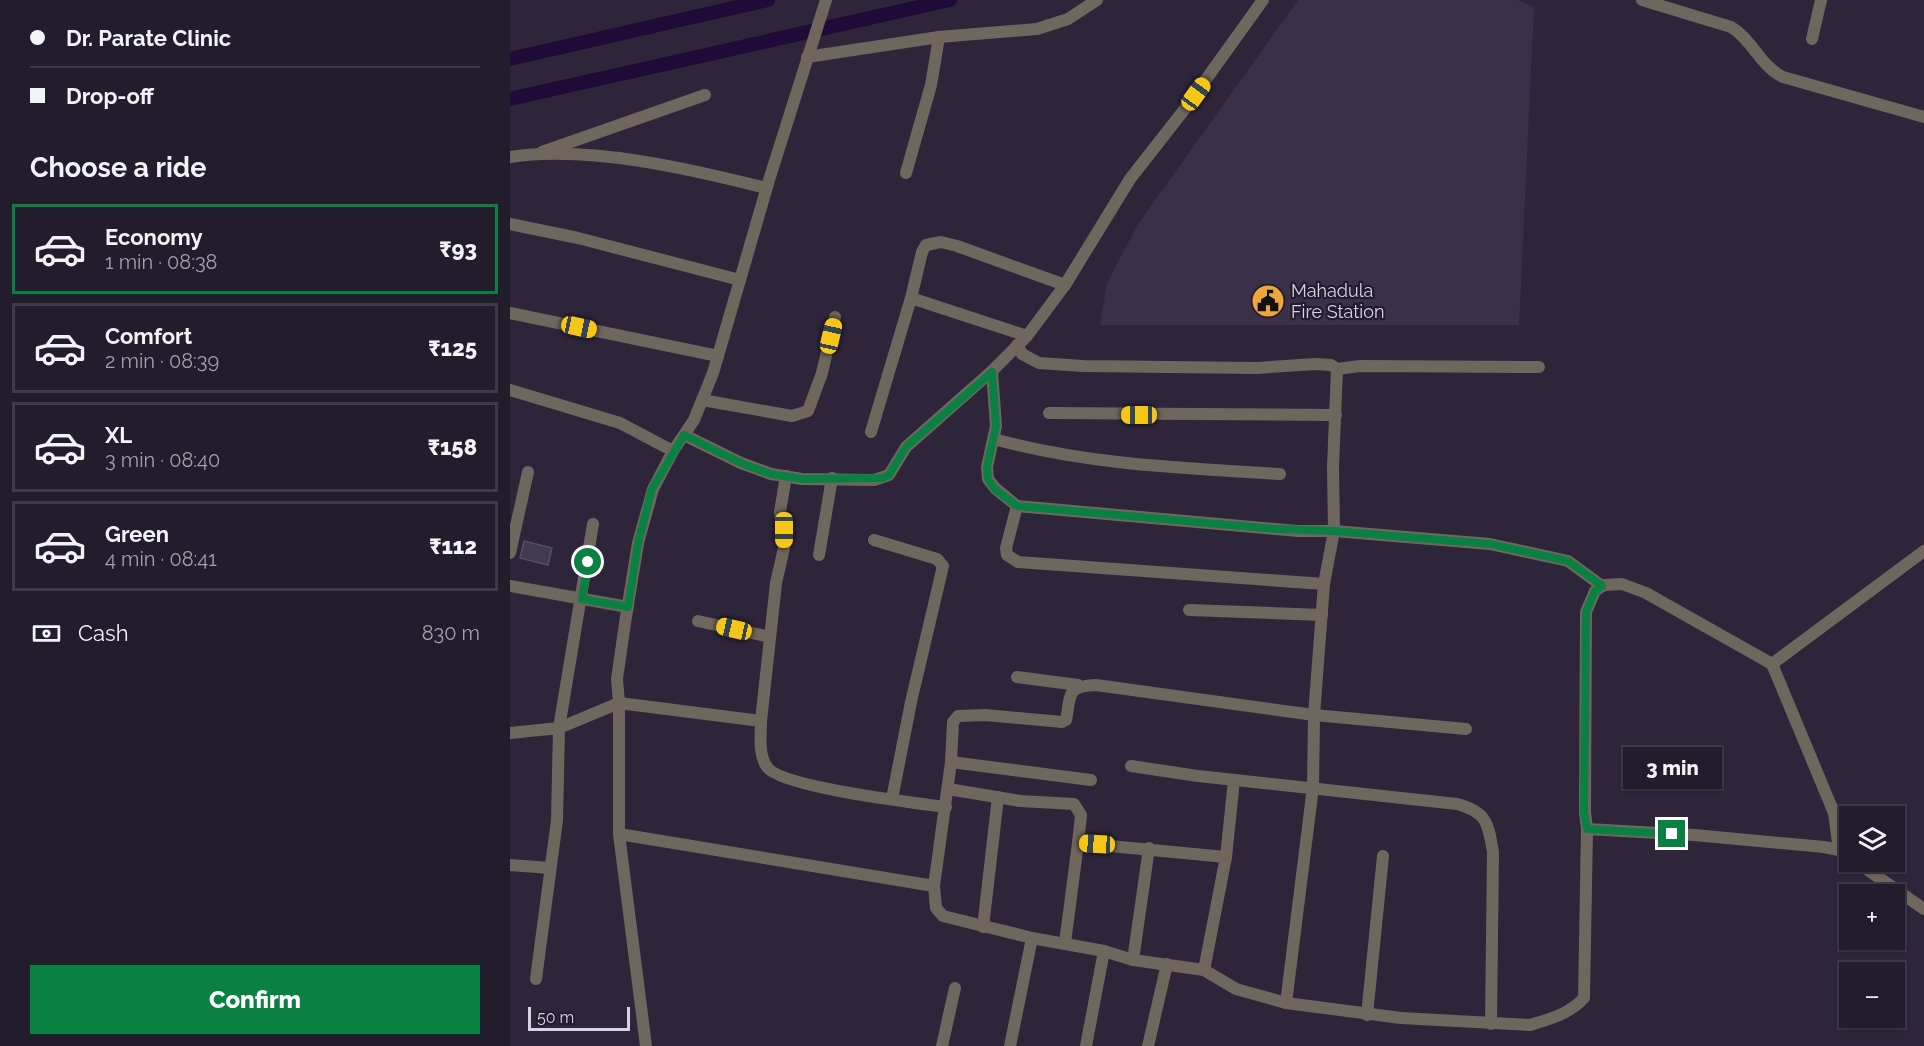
<!DOCTYPE html>
<meta charset="utf-8">
<style>
body{margin:0;font-family:Raleway,sans-serif;background:#2e2938;color:#f1f3f6;height:100vh;display:flex;flex-direction:column;font-size:22px;white-space:nowrap}
*{box-sizing:border-box;margin:0}
p{font-size:20px;color:#a2a1a9}
.icon{flex:none;width:33px;height:33px;fill:none;stroke:currentColor;stroke-width:2;stroke-linecap:round;stroke-linejoin:round}
.map{position:relative;flex:1;overflow:hidden}
.details{display:flex;flex-direction:column;background:#221c2c;width:510px}
.details>*{flex:none}
.top-card{display:grid;align-content:center;height:132px;padding:0 30px;background:#221c2c}
.tools{position:absolute;left:1329px;top:806px;display:grid;gap:12px}
.tools a{display:grid;place-items:center;width:66px;height:66px;border-radius:0px;background:#221c2c;box-shadow:0 2px 4px #0004,0 0 0 2px #3f3a48;font-size:30px}
.scale{position:absolute;left:18px;bottom:15px;width:102px;box-sizing:border-box;padding-left:6px;border:3px solid #d8d3e1;border-top:0;font-size:16px;line-height:21px;white-space:nowrap;color:#d8d3e1;-webkit-text-stroke:4px #241b30;paint-order:stroke}
.end{position:absolute;width:27px;height:27px;margin:-14px;border:8px solid #0b8043;background:#fff;box-shadow:0 0 0 3px #fff}
.from{border-radius:50%}
.bubble{position:absolute;height:42px;border-radius:0px;background:#221c2c;box-shadow:0 2px 4px #0004,0 0 0 2px #3f3a48;font-size:20px;font-weight:800;line-height:42px;text-align:center}
.car{position:absolute;width:18px;height:36px;margin:-18px -9px;border-radius:8px;box-shadow:0 0 4px 2px #0007;background:linear-gradient(#f5c518 24%,#345 0 40%,#f5c518 0 76%,#345 0 86%,#f5c518 0)}
.top-card b{display:flex;align-items:center;gap:21px;height:57px;font-size:22px}
.top-card b+b{border-top:2px solid #3f3a48}
.top-card i{width:15px;height:15px;background:#f1f3f6}
ul{padding:0;list-style:none}
li{display:flex;align-items:center;gap:18px;height:90px;margin:0 12px 9px;padding:0 18px;border:3px solid #3f3a48;border-radius:0px}
li div{flex:1}
li b{display:block;font-size:22px}
li em{font-style:normal;font-weight:800}
li.selected{border-color:#0b8043}
li>.icon{width:54px;height:54px;stroke-width:1.5}
h2{padding:0 30px;font-size:27px;line-height:72px}
.pay{display:flex;align-items:center;gap:15px;height:66px;padding:0 30px;font-size:22px}
.pay p{margin-inline-start:auto}
.button{display:flex;gap:12px;margin-top:auto;padding:12px 30px}
.button a{flex:1;height:69px;border-radius:0px;background:#0b8043;color:#fff;font-size:24px;font-weight:800;line-height:69px;text-align:center}
main{display:flex;flex:1;min-height:0}
.map>svg:first-child{display:block}
.built{fill:#3b304a}
.lines{fill:none;stroke-linecap:round;stroke-linejoin:round}
.canal{stroke:#200a38;stroke-width:14}
.building{fill:#423a50;stroke:#574e66;stroke-width:1.5}
.minor{stroke:#6f675d;stroke-width:12}
.tertiary{stroke:#6f675d;stroke-width:12}
.route{stroke:#0b8043;stroke-width:8}
.labels{text-anchor:middle;stroke-width:4.5;stroke-linejoin:round;paint-order:stroke}
.poi-label{font-size:18px;fill:#d8d3e1;stroke:#241b30;text-anchor:start}
</style>
<main>
<section class="details">
<div class="top-card">
<b><i class="from"></i>Dr. Parate Clinic</b>
<b><i></i>Drop-off</b>
</div>
<h2>Choose a ride</h2>
<ul>
<li class="selected"><svg class="icon" aria-label="car" viewBox="0 0 24 24"><path d="M5 17H2v-5l4-1 3-4h7l3 4 3 1v5h-3M9 17h6M6 11h13"/><circle cx="7" cy="17" r="2"/><circle cx="17" cy="17" r="2"/></svg><div><b>Economy</b><p>1 min · 08:38</p></div><em>₹93</em></li>
<li><svg class="icon" aria-label="car" viewBox="0 0 24 24"><path d="M5 17H2v-5l4-1 3-4h7l3 4 3 1v5h-3M9 17h6M6 11h13"/><circle cx="7" cy="17" r="2"/><circle cx="17" cy="17" r="2"/></svg><div><b>Comfort</b><p>2 min · 08:39</p></div><em>₹125</em></li>
<li><svg class="icon" aria-label="car" viewBox="0 0 24 24"><path d="M5 17H2v-5l4-1 3-4h7l3 4 3 1v5h-3M9 17h6M6 11h13"/><circle cx="7" cy="17" r="2"/><circle cx="17" cy="17" r="2"/></svg><div><b>XL</b><p>3 min · 08:40</p></div><em>₹158</em></li>
<li><svg class="icon" aria-label="car" viewBox="0 0 24 24"><path d="M5 17H2v-5l4-1 3-4h7l3 4 3 1v5h-3M9 17h6M6 11h13"/><circle cx="7" cy="17" r="2"/><circle cx="17" cy="17" r="2"/></svg><div><b>Green</b><p>4 min · 08:41</p></div><em>₹112</em></li>
</ul>
<div class="pay"><svg class="icon" aria-label="cash" viewBox="0 0 24 24"><path d="M3 7h18v10H3z"/><circle cx="12" cy="12" r="2"/></svg>Cash<p>830 m</p></div>
<div class="button"><a>Confirm</a></div>
</section>
<div class="map">
<svg width="1414" height="1046" viewBox="0 0 1414 1046">
<rect width="100%" height="100%" fill="#2e253b"/>
<polygon class="built" points="788,0 1007,0 1024,7 1009,325 590,325 597,283 628,224"/>
<g class="lines">
<g class="canal">
<polyline points="0,59 258,0"/>
<polyline points="0,99 440,0"/>
</g>
</g>
<polygon class="building" points="14,541 42,548 38,565 10,558"/>
<g class="lines">
<g class="minor">
<path d="M1132 0 1221 27C1242 39 1250 66 1273 77L1414 117"/>
<polyline points="1302,39 1311,0"/>
<polyline points="297,57 429,37 527,29 558,19 587,0"/>
<polyline points="32,152 195,95"/>
<path d="M0 157C79 145 180 169 256 188"/>
<polyline points="396,173 421,85 429,37"/>
<polyline points="0,224 68,238 230,280"/>
<polyline points="401,298 517,336"/>
<polyline points="0,313 208,356"/>
<polyline points="827,369 850,366 1029,367"/>
<polyline points="482,371 486,426 477,467 478,479 485,488 507,506 788,531 824,531 980,544 1058,561 1092,586"/>
<polyline points="0,390 110,423 163,451"/>
<polyline points="192,400 282,416 298,411 312,373 325,317"/>
<polyline points="539,413 826,415"/>
<polyline points="361,432 401,298 412,252 416,245 431,242 447,246 555,285"/>
<path d="M484 439C578 465 674 468 770 474"/>
<polyline points="507,506 496,548 497,555 508,562 814,584"/>
<polyline points="364,540 427,559 433,566 401,702 382,799"/>
<polyline points="0,553 18,472"/>
<polyline points="309,555 322,478"/>
<polyline points="0,586 118,607"/>
<polyline points="679,610 812,615"/>
<polyline points="188,621 260,637"/>
<polyline points="1262,664 1324,813 1329,850"/>
<polyline points="507,677 568,685"/>
<path d="M251 721C251 736 248 754 257 767 270 787 406 803 436 807"/>
<polyline points="0,733 49,728 109,703 107,679 115,623 128,543 143,489 163,451 184,420 203,373 259,180 316,0"/>
<polyline points="441,762 581,780"/>
<path d="M621 766 688 776 947 804C977 812 978 823 983 852L981 1024"/>
<polyline points="438,789 510,801 564,804 571,815 568,843"/>
<polyline points="1077,829 1184,835 1314,847 1329,850 1340,857"/>
<polyline points="1345,861 1414,909"/>
<polyline points="0,865 40,868"/>
<path d="M424 886 441 762 443 722 448 716 475 715 552 722 556 720C561 695 556 686 586 685L804 715 956 729"/>
<polyline points="473,927 488,797"/>
<polyline points="555,943 568,843 716,857"/>
<polyline points="623,960 639,848"/>
<polyline points="694,970 716,857 724,780"/>
<polyline points="26,979 47,820 49,728 83,524"/>
<polyline points="857,1015 873,856"/>
<path d="M1020 1025C1040 1019 1059 1014 1074 998L1077 829 1075 812 1076 612 1085 591 1094 585 1112 584 1136 593 1262 664 1414 551"/>
<polyline points="136,1046 109,834 109,703 251,721 266,583 274,548 270,512 276,476"/>
<polyline points="432,1046 445,988"/>
<polyline points="500,1046 522,938"/>
<polyline points="576,1046 594,951"/>
<polyline points="638,1046 657,964"/>
</g>
<g class="tertiary">
<polyline points="507,345 512,354 529,363 573,366 747,368 805,364 821,365 827,369 823,467 824,531 814,584 804,715 803,787 776,1003"/>
<polyline points="174,435 231,463 261,474 292,479 364,480 379,475 396,447 482,371 517,336 555,285 620,179 674,110 753,0"/>
<polyline points="109,834 424,886 426,908 433,916 522,938 594,951 623,960 694,970 726,989 776,1003 891,1018 1020,1025"/>
</g>
</g>
<g class="lines">
<polyline class="route" points="78,562 72,599 118,607 128,543 142,489 174,435 231,463 261,474 292,479 373,478 379,475 396,447 482,372 486,426 477,467 478,479 485,489 507,506 765,529 824,531 980,544 1058,561 1092,586 1085,591 1076,612 1074,812 1077,829 1162,834"/>
</g>
<defs>
<g id="civic-disc" transform="scale(1.725)"><circle r="9.5" fill="#eea73c" stroke="#241b30"/><path d="M-.6-6.5H3V-4.5H.6V-3L4-1V1h2V6H-6V1h2V-1L-.6-3ZM-1.2 2.5V6h2.4V2.5Z" fill="#111"/></g>
</defs>
<g fill-rule="evenodd">
<use href="#civic-disc" x="758" y="301"/>
</g>
<g class="labels">
<g class="poi-label">
<text x="781" y="297">Mahadula<tspan x="781" dy="21">Fire Station</tspan></text>
</g>
</g>
</svg>
<div class="tools">
<a><svg class="icon" aria-label="layers" viewBox="0 0 24 24"><path d="M12 4l9 5-9 5-9-5zM3 14l9 5 9-5"/></svg></a>
<a>+</a>
<a>−</a>
</div>
<div class="scale">50 m</div>
<i class="end from" style="left:78px;top:562px"></i>
<i class="end" style="left:1162px;top:834px"></i>
<div class="bubble" style="left:1113px;top:747px;width:99px">3 min</div>
<i class="car" style="left:686px;top:94px;rotate:36deg"></i>
<i class="car" style="left:69px;top:327px;rotate:102deg"></i>
<i class="car" style="left:321px;top:336px;rotate:13deg"></i>
<i class="car" style="left:629px;top:415px;rotate:270deg"></i>
<i class="car" style="left:274px;top:530px;rotate:180deg"></i>
<i class="car" style="left:224px;top:629px;rotate:283deg"></i>
<i class="car" style="left:587px;top:844px;rotate:273deg"></i>
</div>
</main>
